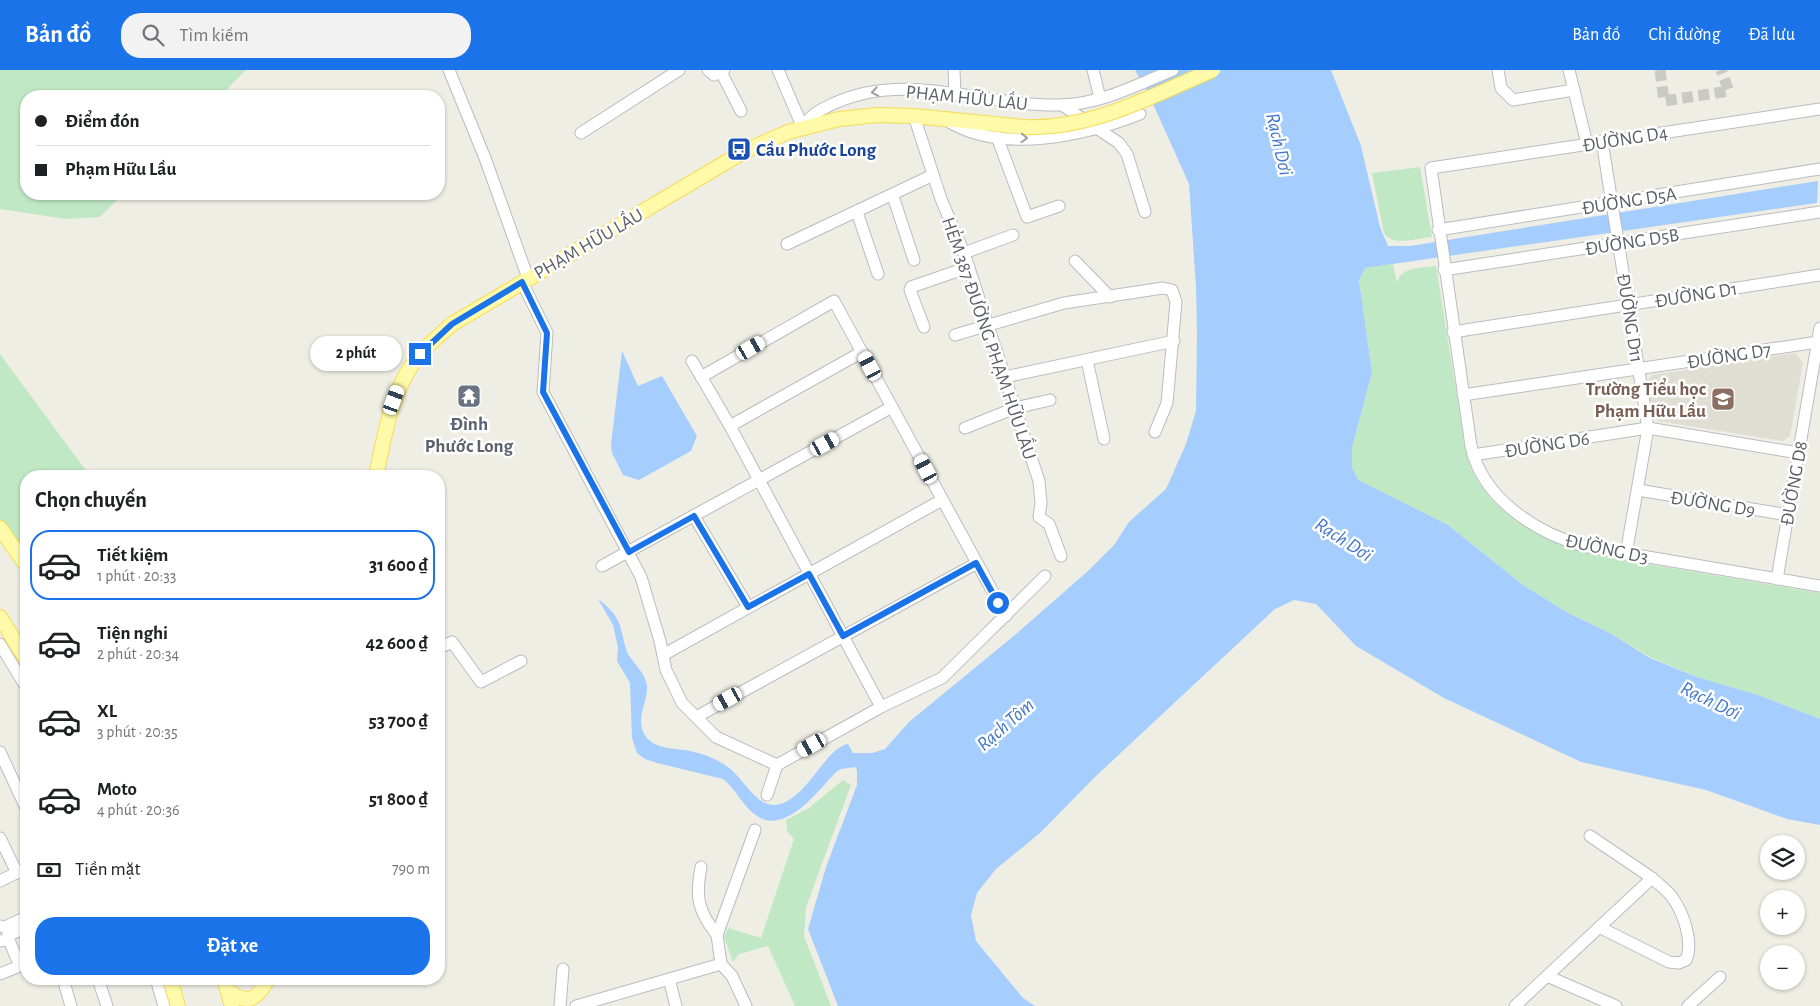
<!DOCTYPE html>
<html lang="vi">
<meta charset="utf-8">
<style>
body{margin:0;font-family:"Alegreya Sans",sans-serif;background:#f2f2f2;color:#202124;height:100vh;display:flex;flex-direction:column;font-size:19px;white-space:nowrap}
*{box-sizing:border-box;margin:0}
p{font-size:16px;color:#757577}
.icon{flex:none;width:28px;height:28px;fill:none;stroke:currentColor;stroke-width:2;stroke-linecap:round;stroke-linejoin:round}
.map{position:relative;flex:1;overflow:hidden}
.side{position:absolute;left:20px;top:400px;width:425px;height:515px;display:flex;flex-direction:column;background:#fff;border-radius:20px;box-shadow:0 1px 4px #0004}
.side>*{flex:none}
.guide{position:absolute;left:20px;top:20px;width:425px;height:110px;border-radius:20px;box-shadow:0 1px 4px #0004;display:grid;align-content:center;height:110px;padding:0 15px;background:#fff}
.buttons{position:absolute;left:1760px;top:765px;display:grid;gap:10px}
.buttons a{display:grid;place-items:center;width:45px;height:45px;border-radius:50%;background:#fff;box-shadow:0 1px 4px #0004;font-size:25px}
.end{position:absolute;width:22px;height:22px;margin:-11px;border:6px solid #1a73e8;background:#fff;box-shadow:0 0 0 2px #fff}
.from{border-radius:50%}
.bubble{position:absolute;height:35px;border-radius:18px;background:#fff;box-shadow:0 1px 4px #0004;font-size:16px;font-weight:700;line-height:35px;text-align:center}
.car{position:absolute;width:15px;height:30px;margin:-15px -8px;border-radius:6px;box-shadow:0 0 4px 1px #0007;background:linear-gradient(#fff 24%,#345 0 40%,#fff 0 76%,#345 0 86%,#fff 0)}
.guide b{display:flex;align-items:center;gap:18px;height:48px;font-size:19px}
.guide b+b{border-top:1px solid #e0e0e0}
.guide i{width:12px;height:12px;background:#202124}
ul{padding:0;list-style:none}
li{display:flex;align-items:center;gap:15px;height:70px;margin:0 10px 8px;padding:0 5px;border:2px solid transparent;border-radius:20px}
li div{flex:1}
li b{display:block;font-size:19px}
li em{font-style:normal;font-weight:700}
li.current{border-color:#1a73e8}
li>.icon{width:45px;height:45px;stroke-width:1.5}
h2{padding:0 15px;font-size:22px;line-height:60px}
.pay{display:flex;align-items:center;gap:12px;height:55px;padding:0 15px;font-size:19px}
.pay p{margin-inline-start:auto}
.cta{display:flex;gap:10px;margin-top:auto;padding:10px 15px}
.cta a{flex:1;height:58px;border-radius:20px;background:#1a73e8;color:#fff;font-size:20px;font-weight:700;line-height:58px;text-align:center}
header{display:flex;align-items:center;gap:30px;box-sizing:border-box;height:70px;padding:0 25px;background:#1a73e8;color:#fff}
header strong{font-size:24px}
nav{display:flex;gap:28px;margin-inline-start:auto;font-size:18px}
.search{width:350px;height:45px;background:#f2f2f2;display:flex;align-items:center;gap:12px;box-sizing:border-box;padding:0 18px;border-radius:20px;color:#757577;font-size:19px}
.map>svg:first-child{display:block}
.education{fill:#e0ddd3}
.green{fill:#c0e8c4}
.water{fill:#a5ceff}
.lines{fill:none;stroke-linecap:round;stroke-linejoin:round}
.minor-tunnel{stroke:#cacac4;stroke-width:11;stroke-dasharray:11 5.5;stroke-linecap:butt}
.minor-casing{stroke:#b9bcc1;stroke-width:13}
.major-casing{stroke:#f7db55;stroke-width:16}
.minor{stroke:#fff;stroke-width:11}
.major{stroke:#fffaaa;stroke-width:14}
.major-bridge-casing{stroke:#f7db55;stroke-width:16;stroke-linecap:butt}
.major-bridge{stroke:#fffaaa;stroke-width:14}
.oneway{stroke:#9d9fa3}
.route{stroke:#1a73e8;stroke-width:6}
.labels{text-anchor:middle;stroke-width:5;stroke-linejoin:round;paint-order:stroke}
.street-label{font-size:19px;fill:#5c5f66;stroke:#fff}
.transit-label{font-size:19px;font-weight:bold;fill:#164399;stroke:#fff;text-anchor:start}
.education-label{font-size:19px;font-weight:bold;fill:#785e54;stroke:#fff;text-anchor:end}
.worship-label{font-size:19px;font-weight:bold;fill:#5b616d;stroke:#fff}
.water-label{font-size:20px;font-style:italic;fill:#4175c9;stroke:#fff}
</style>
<header>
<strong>Bản đồ</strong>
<div class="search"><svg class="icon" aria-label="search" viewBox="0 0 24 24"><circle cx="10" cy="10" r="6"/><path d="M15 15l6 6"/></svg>Tìm kiếm</div>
<nav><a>Bản đồ</a><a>Chỉ đường</a><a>Đã lưu</a></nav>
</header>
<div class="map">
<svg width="1820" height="936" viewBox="0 0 1820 936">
<rect width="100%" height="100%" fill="#efeee4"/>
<polygon class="education" points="1795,283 1803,292 1790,366 1783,371 1658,351 1652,346 1647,311 1652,305"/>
<g class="green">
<polygon points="0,0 246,0 220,26 26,26 26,124 123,124 100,147 66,149 0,139"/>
<path d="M1420 97 1432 167C1417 168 1393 177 1384 163L1372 103Z"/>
<path d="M1393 194 1397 213C1401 196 1422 198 1436 196L1466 383C1481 439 1541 473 1594 485L1820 523V649L1758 625 1697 607 1650 587 1610 563 1568 543 1523 515 1448 455 1357 410 1352 397V378L1372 302 1359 209 1364 198Z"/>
<polygon points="0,284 90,406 26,406 26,489 0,451"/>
<polygon points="843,710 851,715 806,837 804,866 831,936 795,936 768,876 739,884 733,892 724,867 728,858 761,868 794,769 787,761 786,750 809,738"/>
</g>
<g class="water">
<path d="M1135 0H1331L1361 76 1380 157 1388 176H1410L1818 111 1817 133 1365 198 1359 210 1372 302 1352 378V397L1358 410 1448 455 1523 515 1568 543 1610 563 1650 588 1697 607 1758 625 1820 649V755L1787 749 1706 720 1581 692 1444 628 1356 576 1316 534 1294 530 1275 539 1096 706 1040 763 996 799 977 823 971 845 976 871 1023 928 1035 936H838L808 859 826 797 857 715V700L855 697 841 699 836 702C818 721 786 765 757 746 743 737 736 719 723 709L657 693 645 689 637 683 632 668 630 613 617 591 618 577 613 555 598 529C606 535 614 542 618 551 623 561 623 573 628 584 634 594 646 604 647 616 648 634 633 651 647 668 658 680 676 678 690 681 704 684 717 689 728 697 743 708 755 735 774 735 805 734 825 677 848 674L853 683H872L885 679 909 652 1016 564 1088 501 1114 475 1129 452 1166 419 1186 374 1196 341 1197 263 1196 217 1189 114 1149 25Z"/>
<polygon points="622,281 638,316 662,306 697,366 691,381 639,410 623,405 612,383 611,375"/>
</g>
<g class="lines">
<polyline class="minor-tunnel" points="1660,0 1664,31 1729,21 1721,0"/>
<g class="minor-casing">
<g id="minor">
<polyline points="449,0 485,88 528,208"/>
<polyline points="708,0 714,5 724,0"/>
<polyline points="778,0 803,58"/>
<polyline points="954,0 955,25"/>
<polyline points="1093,0 1100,28"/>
<polyline points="1498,0 1501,18 1513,30 1574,20"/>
<polyline points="1569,0 1587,74"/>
<polyline points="721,2 741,41"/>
<polyline points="1062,35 1119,73 1127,84 1145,142"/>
<path d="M1820 39 1431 98 1471 376C1482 428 1535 462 1583 476L1820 516"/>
<polyline points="914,46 941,129 964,183 1039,411 1041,433 1039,447 1049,454 1061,486"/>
<path d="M946 50C1000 85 1084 66 1140 44"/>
<path d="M803 58C810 44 822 39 835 33 908 0 986 37 1061 35 1101 34 1137 15 1173 0"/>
<polyline points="581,63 679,0"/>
<polyline points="997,67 1027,147 1059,136"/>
<polyline points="1602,71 1648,358 1626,484"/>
<polyline points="893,126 914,190"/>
<polyline points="857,142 878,204"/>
<polyline points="1438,160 1820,99"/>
<polyline points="787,174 933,105"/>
<polyline points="964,183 1013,165"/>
<polyline points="1075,191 1110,227"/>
<polyline points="1444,200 1820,142"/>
<polyline points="522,212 547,263 543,322 641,507 660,571 666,600 682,633 716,667 777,695"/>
<polyline points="924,257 910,220 911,217 969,197"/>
<polyline points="1453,262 1820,205"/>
<polyline points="955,265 1064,233 1163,218 1172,220 1176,232 1167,333 1155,362"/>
<polyline points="1087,290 1104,369"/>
<polyline points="692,291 730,356 881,637"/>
<polyline points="701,307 834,231 1006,546"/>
<polyline points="1005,307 1174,271"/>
<polyline points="1463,325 1818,272"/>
<polyline points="730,356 862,282"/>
<polyline points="965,358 1015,338 1050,330"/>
<polyline points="1473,385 1648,358 1798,383"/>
<polyline points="1638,420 1788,445"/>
<polyline points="694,446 748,537"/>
<polyline points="602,496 892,337"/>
<polyline points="1777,509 1820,258"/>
<polyline points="0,574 26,617"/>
<polyline points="439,578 452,572 481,612 521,591"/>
<polyline points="663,585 942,430"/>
<polyline points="696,647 977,493"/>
<polyline points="0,682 26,738"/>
<polyline points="767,725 777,695 881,637 942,608 1045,506"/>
<polyline points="0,768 17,803"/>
<path d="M701 797C695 827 698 841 717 865"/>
<polyline points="0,811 26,798"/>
<polyline points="0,856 5,857 9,863 6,870 0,871"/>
<polyline points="5,857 26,847"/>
<path d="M1599 857 1669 892 1679 893 1686 890C1694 872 1683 842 1672 827 1667 820 1658 814 1652 808"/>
<polyline points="9,865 26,858"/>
<polyline points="8,868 20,896"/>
<polyline points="721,894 717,865 755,760"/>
<polyline points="721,894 732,906 746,936"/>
<polyline points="0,904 25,894"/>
<polyline points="1547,906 1616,936"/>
<polyline points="63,909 71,936"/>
<polyline points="98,909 107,936"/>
<polyline points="156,909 164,936"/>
<polyline points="669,909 676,936"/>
<polyline points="560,936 563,899"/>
<polyline points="576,936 721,894"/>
<polyline points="1515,936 1652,808 1590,766"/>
<polyline points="1688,936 1720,907"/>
</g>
</g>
<g class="major-casing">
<g id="major">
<path d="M376 406C385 365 390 324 416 289 426 276 440 265 452 254L745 81 788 62 839 49 877 45 914 46 1024 57"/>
<polyline points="0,458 26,495"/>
<polyline points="0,547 26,589"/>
<polyline points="170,909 178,936"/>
<polyline points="224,909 232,936"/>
<path d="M228 921C249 936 257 929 268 909"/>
</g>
</g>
<use href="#minor" class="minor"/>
<use href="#major" class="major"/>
<g class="major-bridge-casing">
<path id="major-bridge" d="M1024 57C1092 60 1153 25 1213 0"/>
</g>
<use href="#major-bridge" class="major-bridge"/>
</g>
<defs><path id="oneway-chevron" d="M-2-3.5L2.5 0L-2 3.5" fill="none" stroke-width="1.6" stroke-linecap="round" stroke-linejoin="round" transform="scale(1.25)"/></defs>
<g class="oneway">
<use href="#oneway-chevron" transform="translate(875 22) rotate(170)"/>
<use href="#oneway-chevron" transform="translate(1024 68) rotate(2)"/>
</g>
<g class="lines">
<polyline class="route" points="420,284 452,254 522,212 547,263 543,322 629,482 694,446 748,537 809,504 843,566 976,493 998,533"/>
</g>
<defs>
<g id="bus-square" transform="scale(1.25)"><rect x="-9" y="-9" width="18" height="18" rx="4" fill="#1a4fb4" stroke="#fff"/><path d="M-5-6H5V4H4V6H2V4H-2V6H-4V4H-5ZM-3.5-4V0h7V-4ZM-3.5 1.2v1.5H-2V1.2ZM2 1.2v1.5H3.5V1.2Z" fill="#fff"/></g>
<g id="temple-square" transform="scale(1.25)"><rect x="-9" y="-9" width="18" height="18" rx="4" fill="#6b7280" stroke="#fff"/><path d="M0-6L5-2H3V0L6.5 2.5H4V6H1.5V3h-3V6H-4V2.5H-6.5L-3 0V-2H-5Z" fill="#fff"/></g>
<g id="school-square" transform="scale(1.25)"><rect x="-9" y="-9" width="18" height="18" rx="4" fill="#8d6e63" stroke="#fff"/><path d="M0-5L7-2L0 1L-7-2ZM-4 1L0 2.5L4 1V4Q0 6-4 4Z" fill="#fff"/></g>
</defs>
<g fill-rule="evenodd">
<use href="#bus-square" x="739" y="79"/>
<use href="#temple-square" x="469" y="326"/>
<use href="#school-square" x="1723" y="329"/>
</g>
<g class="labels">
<g class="street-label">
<text transform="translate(967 27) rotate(6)" y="7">PHẠM HỮU LẦU</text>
<text transform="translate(1625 68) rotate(-9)" y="7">ĐƯỜNG D4</text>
<text transform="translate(1629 130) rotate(-9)" y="7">ĐƯỜNG D5A</text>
<text transform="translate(1632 171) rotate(-9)" y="7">ĐƯỜNG D5B</text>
<text transform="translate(588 173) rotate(-30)" y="7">PHẠM HỮU LẦU</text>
<text transform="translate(1696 224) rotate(-9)" y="7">ĐƯỜNG D1</text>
<text transform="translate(1631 248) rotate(81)" y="7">ĐƯỜNG D11</text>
<text transform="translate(990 268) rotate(71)" y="7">HẺM 387 ĐƯỜNG PHẠM HỮU LẦU</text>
<text transform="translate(1729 285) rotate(-9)" y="7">ĐƯỜNG D7</text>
<text transform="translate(1547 374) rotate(-9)" y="7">ĐƯỜNG D6</text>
<text transform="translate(1793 413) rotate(-80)" y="7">ĐƯỜNG D8</text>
<text transform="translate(1713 433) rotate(9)" y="7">ĐƯỜNG D9</text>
<text transform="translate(1607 478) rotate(12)" y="7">ĐƯỜNG D3</text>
</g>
<g class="transit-label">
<text x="756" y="86">Cầu Phước Long</text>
</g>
<g class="education-label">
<text x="1706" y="325">Trường Tiểu học<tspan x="1706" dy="22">Phạm Hữu Lầu</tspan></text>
</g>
<g class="worship-label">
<text x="469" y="360">Đình<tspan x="469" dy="22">Phước Long</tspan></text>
</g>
<g class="water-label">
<text transform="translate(1280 74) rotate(77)" y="7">Rạch Dơi</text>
<text transform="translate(1344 469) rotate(33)" y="7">Rạch Dơi</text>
<text transform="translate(1711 630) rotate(26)" y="7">Rạch Dơi</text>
<text transform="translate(1005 654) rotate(-41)" y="7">Rạch Tôm</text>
</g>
</g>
</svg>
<div class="buttons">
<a><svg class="icon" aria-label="layers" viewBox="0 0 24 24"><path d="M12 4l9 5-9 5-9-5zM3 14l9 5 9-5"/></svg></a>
<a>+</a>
<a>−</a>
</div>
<i class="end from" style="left:998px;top:533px"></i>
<i class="end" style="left:420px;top:284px"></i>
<div class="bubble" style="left:310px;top:266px;width:92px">2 phút</div>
<i class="car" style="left:751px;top:278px;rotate:60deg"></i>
<i class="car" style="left:870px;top:296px;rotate:332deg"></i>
<i class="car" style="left:394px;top:330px;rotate:20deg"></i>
<i class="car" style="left:825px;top:374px;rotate:61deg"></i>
<i class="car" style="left:926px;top:399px;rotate:332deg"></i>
<i class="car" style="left:728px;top:629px;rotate:241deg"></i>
<i class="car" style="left:812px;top:675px;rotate:241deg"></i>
<div class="guide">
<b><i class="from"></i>Điểm đón</b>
<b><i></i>Phạm Hữu Lầu</b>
</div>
<section class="side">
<h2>Chọn chuyến</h2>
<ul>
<li class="current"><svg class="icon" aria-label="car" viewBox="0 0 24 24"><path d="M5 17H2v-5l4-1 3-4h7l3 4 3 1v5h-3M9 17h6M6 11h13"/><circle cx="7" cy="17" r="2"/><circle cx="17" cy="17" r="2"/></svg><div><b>Tiết kiệm</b><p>1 phút · 20:33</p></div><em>31 600 ₫</em></li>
<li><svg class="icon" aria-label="car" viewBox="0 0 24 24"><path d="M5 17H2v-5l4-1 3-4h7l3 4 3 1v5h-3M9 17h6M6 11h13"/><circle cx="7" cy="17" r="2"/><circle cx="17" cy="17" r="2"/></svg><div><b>Tiện nghi</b><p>2 phút · 20:34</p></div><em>42 600 ₫</em></li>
<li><svg class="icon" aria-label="car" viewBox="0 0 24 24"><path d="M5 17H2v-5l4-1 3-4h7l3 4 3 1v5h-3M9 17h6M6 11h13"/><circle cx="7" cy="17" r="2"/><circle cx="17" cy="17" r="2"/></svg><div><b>XL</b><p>3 phút · 20:35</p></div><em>53 700 ₫</em></li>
<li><svg class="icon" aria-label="car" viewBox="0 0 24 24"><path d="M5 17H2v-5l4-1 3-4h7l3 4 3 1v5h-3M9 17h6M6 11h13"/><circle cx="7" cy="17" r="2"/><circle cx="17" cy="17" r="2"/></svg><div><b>Moto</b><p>4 phút · 20:36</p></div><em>51 800 ₫</em></li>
</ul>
<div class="pay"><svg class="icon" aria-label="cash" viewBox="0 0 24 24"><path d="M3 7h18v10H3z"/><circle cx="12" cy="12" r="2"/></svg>Tiền mặt<p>790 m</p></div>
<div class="cta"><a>Đặt xe</a></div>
</section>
</div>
